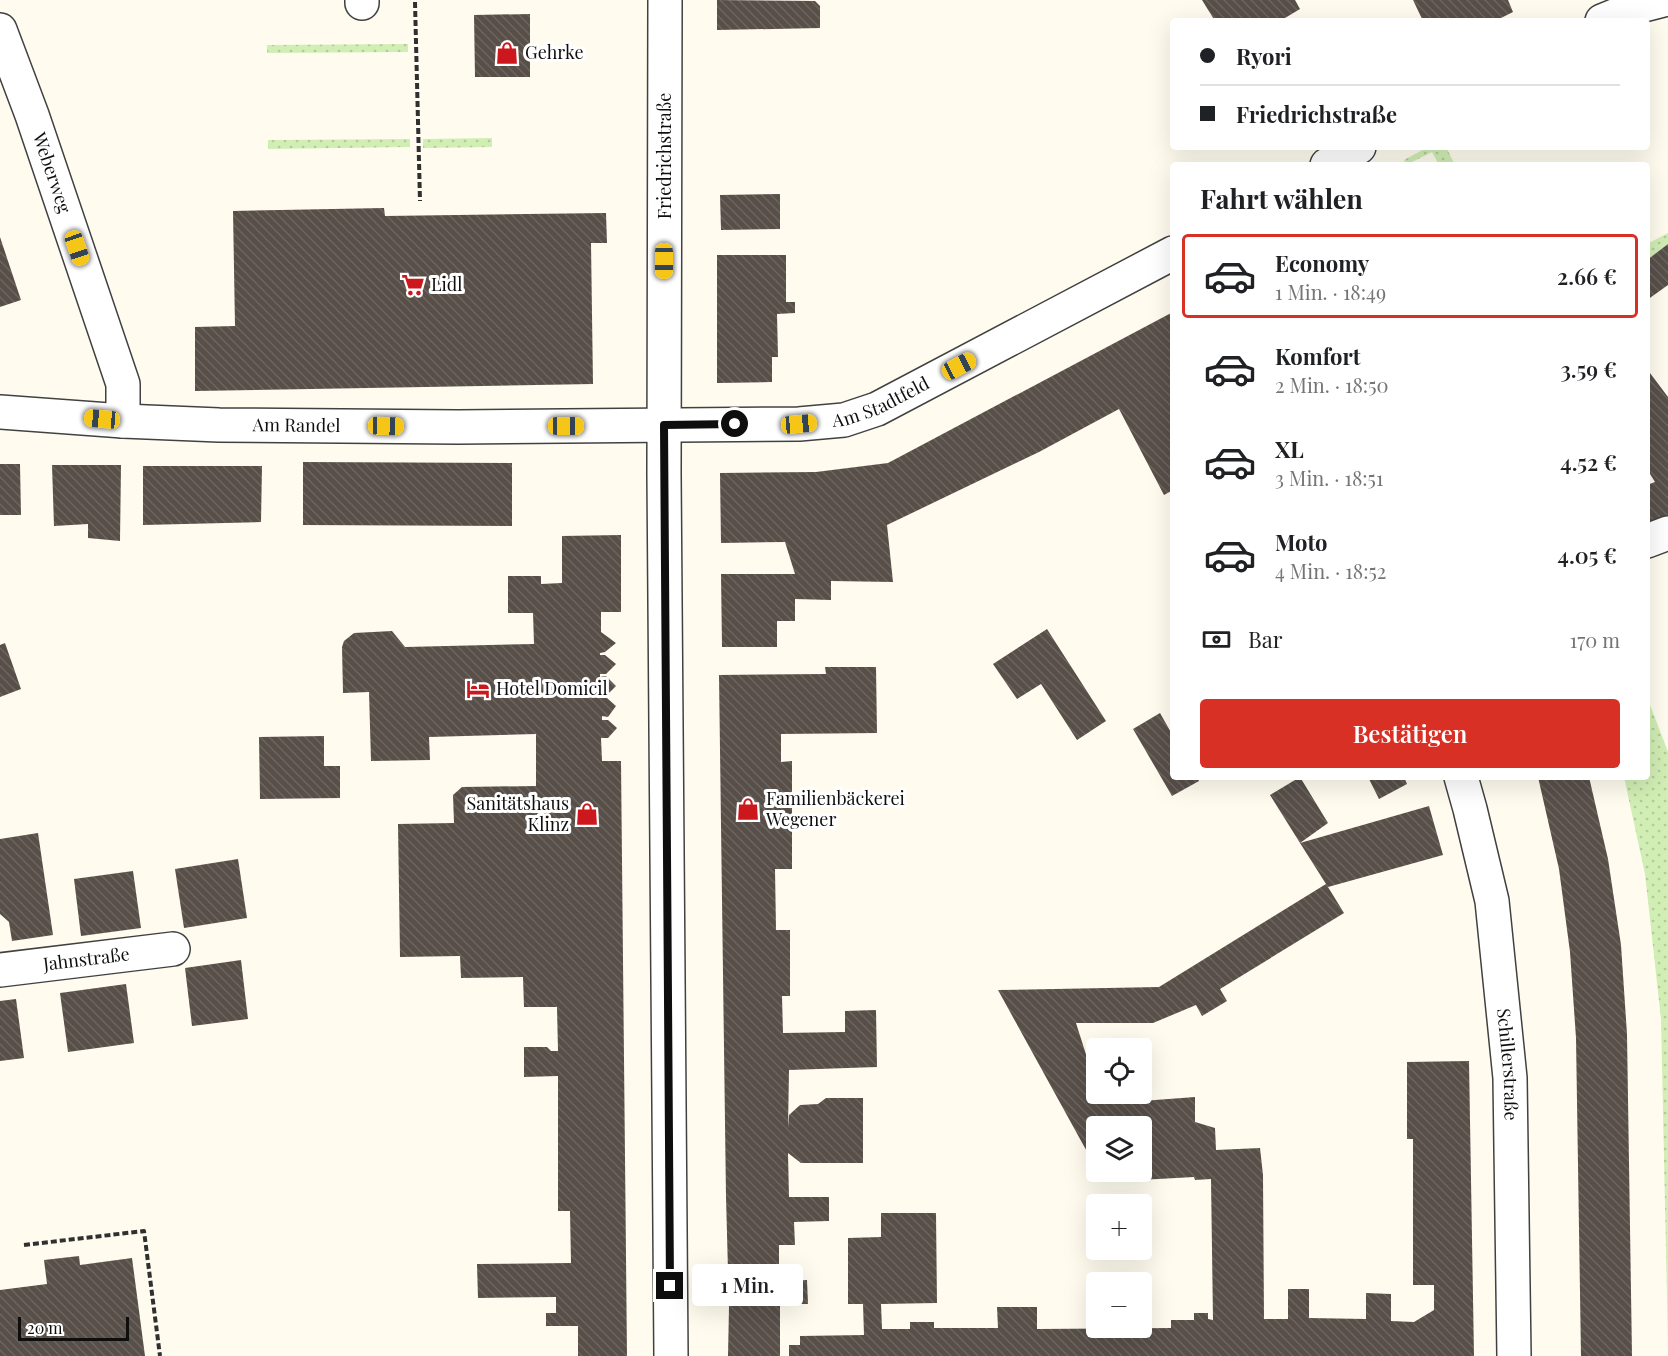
<!DOCTYPE html>
<html lang="de">
<meta charset="utf-8">
<style>
body{margin:0;font-family:"Playfair Display",serif;background:#f2f2f2;color:#202124;height:100vh;display:flex;flex-direction:column;font-size:22px;white-space:nowrap}
*{box-sizing:border-box;margin:0}
p{font-size:20px;color:#757577}
.icon{flex:none;width:33px;height:33px;fill:none;stroke:currentColor;stroke-width:2;stroke-linecap:round;stroke-linejoin:round}
.map{position:relative;flex:1;overflow:hidden}
.side{position:absolute;left:1170px;top:162px;width:480px;height:618px;display:flex;flex-direction:column;background:#fff;border-radius:6px;box-shadow:0 6px 24px #0002}
.side>*{flex:none}
.top-card{position:absolute;left:1170px;top:18px;width:480px;height:132px;border-radius:6px;box-shadow:0 6px 24px #0002;display:grid;align-content:center;height:132px;padding:0 30px;background:#fff}
.buttons{position:absolute;left:1086px;top:1038px;display:grid;gap:12px}
.buttons a{display:grid;place-items:center;width:66px;height:66px;border-radius:6px;background:#fff;box-shadow:0 6px 24px #0002;font-size:30px}
.scale{position:absolute;left:18px;bottom:15px;width:111px;box-sizing:border-box;padding-left:6px;border:3px solid #0e0e0e;border-top:0;font-size:16px;line-height:21px;white-space:nowrap;color:#0e0e0e;-webkit-text-stroke:4px #fff;paint-order:stroke}
.end{position:absolute;width:27px;height:27px;margin:-14px;border:8px solid #0e0e0e;background:#fff;box-shadow:0 0 0 3px #fff}
.from{border-radius:50%}
.bubble{position:absolute;height:42px;border-radius:6px;background:#fff;box-shadow:0 6px 24px #0002;font-size:20px;font-weight:600;line-height:42px;text-align:center}
.car{position:absolute;width:18px;height:36px;margin:-18px -9px;border-radius:8px;box-shadow:0 0 4px 2px #0007;background:linear-gradient(#f5c518 24%,#345 0 40%,#f5c518 0 76%,#345 0 86%,#f5c518 0)}
.top-card b{display:flex;align-items:center;gap:21px;height:57px;font-size:22px}
.top-card b+b{border-top:2px solid #e0e0e0}
.top-card i{width:15px;height:15px;background:#202124}
ul{padding:0;list-style:none}
li{display:flex;align-items:center;gap:18px;height:84px;margin:0 12px 9px;padding:0 18px;border:3px solid transparent;border-radius:6px}
li div{flex:1}
li b{display:block;font-size:22px}
li em{font-style:normal;font-weight:600}
li.current{border-color:#d93025}
li>.icon{width:54px;height:54px;stroke-width:1.5}
h2{padding:0 30px;font-size:27px;line-height:72px}
.pay{display:flex;align-items:center;gap:15px;height:66px;padding:0 30px;font-size:22px}
.pay p{margin-inline-start:auto}
.action{display:flex;gap:12px;margin-top:auto;padding:12px 30px}
.action a{flex:1;height:69px;border-radius:6px;background:#d93025;color:#fff;font-size:24px;font-weight:600;line-height:69px;text-align:center}
.map>svg:first-child{display:block}
.grass{fill:url(#grass-dots)}
.building{fill:url(#building-back-hatch)}
.lines{fill:none;stroke-linecap:round;stroke-linejoin:round}
.minor-casing{stroke:#414141;stroke-width:36}
.path{stroke:#303030;stroke-width:4;stroke-dasharray:6 3;stroke-linecap:butt}
.minor{stroke:#fff;stroke-width:33}
.route{stroke:#0e0e0e;stroke-width:8}
.labels{text-anchor:middle;stroke-width:6;stroke-linejoin:round;paint-order:stroke}
.poi-label{font-size:18px;fill:#0e0e0e;stroke:#fff;text-anchor:start}
.street-label{font-size:18px;fill:#0e0e0e;stroke:#fff}
</style>
<div class="map">
<svg width="1668" height="1356" viewBox="0 0 1668 1356">
<defs>
<pattern id="grass-dots" width="8" height="8" patternUnits="userSpaceOnUse" patternTransform="scale(1.5)"><rect width="8" height="8" fill="#d1eeb4"/><path d="M2 2h.1M6 6h.1" fill="none" stroke="#b2cb9a" stroke-width="1.8" stroke-linecap="round"/></pattern>
<pattern id="building-back-hatch" width="6" height="6" patternUnits="userSpaceOnUse" patternTransform="scale(1.5)"><rect width="6" height="6" fill="#584f49"/><path d="M-1 5l2 2M0 0l6 6M5-1l2 2" fill="none" stroke="#6b645f"/></pattern>
</defs>
<rect width="100%" height="100%" fill="#fffcef"/>
<g class="grass">
<polygon points="408,44 408,52 267,53 267,45"/>
<polygon points="492,138 492,147 423,148 423,139"/>
<polygon points="410,139 410,147 268,149 268,140"/>
<polygon points="1428,147 1446,147 1455,165 1439,165 1432,152 1406,165 1404,160"/>
<polygon points="1668,233 1668,244 1647,260 1647,244"/>
<polygon points="1647,697 1668,752 1668,1343 1661,1019 1645,874 1624,777 1647,777"/>
</g>
<g class="building">
<polygon points="717,0 815,1 820,6 820,28 717,30"/>
<polygon points="1202,0 1295,0 1300,9 1280,21 1215,21"/>
<polygon points="1413,0 1508,0 1513,12 1495,21 1423,21"/>
<polygon points="530,14 530,77 475,77 474,15"/>
<polygon points="780,194 780,229 721,230 720,195"/>
<polygon points="384,208 385,216 606,213 607,243 591,243 593,384 195,391 195,327 235,326 233,211"/>
<polygon points="0,237 21,300 0,307"/>
<polygon points="1668,244 1668,285 1647,300 1647,260"/>
<polygon points="717,255 786,255 786,302 795,302 795,313 777,314 778,357 772,357 772,382 717,383"/>
<polygon points="1173,312 1173,490 1164,495 1119,409 1039,452 887,525 893,582 831,581 831,600 795,599 795,621 777,621 777,647 722,647 721,574 795,574 785,542 721,543 720,473 816,472 888,463"/>
<polygon points="1647,369 1668,397 1668,515 1647,523 1647,485 1655,482 1647,469"/>
<polygon points="303,462 512,463 512,526 303,525"/>
<polygon points="0,464 20,464 21,515 0,515"/>
<polygon points="52,465 121,465 120,541 88,538 88,524 54,526"/>
<polygon points="143,466 262,466 261,522 143,525"/>
<polygon points="621,535 621,612 601,612 601,632 616,643 605,652 600,653 600,655 605,655 616,664 606,674 600,674 600,677 606,676 616,686 607,695 601,696 601,698 607,698 616,706 608,717 602,716 602,720 608,720 617,728 608,738 601,738 602,761 621,761 627,1356 578,1356 578,1326 546,1326 546,1313 556,1313 556,1297 478,1298 477,1264 571,1263 570,1211 558,1211 558,1076 524,1077 524,1047 547,1047 551,1051 558,1051 557,1007 524,1007 523,977 461,978 460,956 400,957 398,824 454,823 453,795 462,787 536,786 536,734 429,737 430,760 371,761 369,692 343,693 342,647 344,641 354,633 392,631 405,647 534,644 533,613 508,613 508,576 541,576 541,584 562,583 562,536"/>
<polygon points="1047,629 1106,721 1077,740 1041,684 1017,699 993,664"/>
<polygon points="5,643 21,689 0,697 0,645"/>
<polygon points="825,667 876,667 877,733 781,734 781,762 792,761 792,869 775,869 776,930 790,930 790,996 782,996 783,1033 845,1032 845,1011 876,1010 877,1067 789,1070 788,1128 789,1115 800,1105 818,1104 826,1098 863,1098 863,1163 801,1163 788,1153 789,1197 829,1197 829,1221 794,1222 795,1245 779,1245 779,1281 807,1280 808,1304 780,1304 780,1356 728,1356 729,1307 726,1197 719,675 826,674"/>
<polygon points="1160,713 1173,736 1173,777 1197,777 1199,781 1172,796 1133,729"/>
<polygon points="324,736 324,766 340,766 340,798 260,799 259,737"/>
<polygon points="1300,777 1328,823 1300,843 1429,806 1443,855 1328,887 1344,913 1220,989 1227,1001 1202,1016 1196,1005 1153,1023 1076,1023 1096,1086 1096,1094 1099,1094 1102,1104 1195,1097 1195,1122 1215,1128 1216,1150 1260,1148 1263,1175 1264,1319 1288,1319 1288,1289 1309,1289 1309,1318 1366,1319 1366,1293 1391,1294 1391,1321 1414,1322 1434,1310 1434,1285 1413,1285 1413,1139 1407,1139 1407,1062 1469,1061 1474,1356 789,1356 789,1345 800,1345 800,1336 864,1335 863,1304 848,1304 848,1238 881,1237 881,1213 936,1213 937,1303 881,1304 882,1329 910,1329 910,1322 934,1322 934,1328 998,1328 997,1307 1037,1307 1037,1329 1171,1328 1171,1320 1194,1320 1194,1313 1208,1313 1208,1319 1213,1320 1211,1179 1195,1180 1194,1177 1104,1182 1098,1172 1142,1172 1142,1126 1096,1126 1096,1168 998,990 1159,987 1326,884 1300,843 1270,795"/>
<polygon points="1368,777 1404,777 1407,784 1379,799"/>
<polygon points="1538,777 1589,777 1608,859 1621,945 1627,1034 1632,1356 1581,1356 1576,1038 1570,952 1559,869"/>
<polygon points="38,833 53,935 12,941 9,922 0,914 0,839"/>
<polygon points="238,859 247,918 184,928 175,869"/>
<polygon points="133,871 141,928 81,936 74,879"/>
<polygon points="241,960 248,1019 192,1026 185,968"/>
<polygon points="126,984 134,1043 68,1052 60,993"/>
<polygon points="16,999 24,1058 0,1061 0,1001"/>
<polygon points="79,1256 80,1265 132,1258 145,1356 0,1356 0,1290 47,1284 44,1260"/>
</g>
<g class="lines">
<g class="minor-casing">
<g id="minor">
<polyline points="665,0 664,474 671,1356"/>
<polyline points="362,3 362,0"/>
<polyline points="1602,21 1636,7 1663,0"/>
<path id="s1" d="M0 30 32 115 123 384V421"/>
<polyline points="1327,165 1359,147"/>
<path id="s2" d="M0 412 123 421 219 425 458 427 799 424 844 420 877 409 1173 253"/>
<polyline points="1647,541 1668,533"/>
<path id="s3" d="M1461 777 1470 809 1492 901 1510 1078 1514 1356"/>
<path id="s4" d="M0 970 173 949"/>
</g>
</g>
<g class="path">
<polyline points="415,2 420,201"/>
<polyline points="24,1245 144,1231 160,1356"/>
</g>
<use href="#minor" class="minor"/>
</g>
<g class="lines">
<polyline class="route" points="670,1286 664,425 735,424"/>
</g>
<defs>
<g id="shop-bare" transform="scale(1.8)"><path d="M-5-2.5h2.3a2.7 3.5 0 0 1 5.4 0H5L5.5 6h-11ZM-1.5-2.5h3a1.5 2.3 0 0 0-3 0Z" fill="#cc181c" stroke="#fff" stroke-width="2.5" paint-order="stroke"/></g>
<g id="supermarket-bare" transform="scale(1.8)"><path d="M-6-5.5h2.5l.6 2H6L4.5 2H-2.5L-4.4-4H-6ZM-1.5 3.2a1.3 1.3 0 1 0 .1 0ZM3 3.2a1.3 1.3 0 1 0 .1 0Z" fill="#cc181c" stroke="#fff" stroke-width="2.5" paint-order="stroke"/></g>
<g id="hotel-bare" transform="scale(1.8)"><path d="M-6-4.5h1.5V1H6V5H4.5V3h-9V5H-6ZM-4 0a1.8 1.8 0 1 1 3.6 0ZM.5 0V-2.5h3Q6-2.5 6 0Z" fill="#cc181c" stroke="#fff" stroke-width="2.5" paint-order="stroke"/></g>
</defs>
<g fill-rule="evenodd">
<use href="#shop-bare" x="507" y="53"/>
<use href="#supermarket-bare" x="413" y="285"/>
<use href="#hotel-bare" x="478" y="689"/>
<use href="#shop-bare" x="748" y="809"/>
<use href="#shop-bare" x="587" y="814"/>
</g>
<g class="labels">
<g class="poi-label">
<text x="525" y="59">Gehrke</text>
<text x="431" y="291">Lidl</text>
<text x="496" y="695">Hotel Domicil</text>
<text x="766" y="805">Familienbäckerei<tspan x="766" dy="21">Wegener</tspan></text>
<text x="569" y="810" text-anchor="end">Sanitätshaus<tspan x="569" dy="21">Klinz</tspan></text>
</g>
<g class="street-label">
<text transform="translate(665 156) rotate(-90)" y="6">Friedrichstraße</text>
<text dy="6" stroke="none"><textPath href="#s1" startOffset="152">Weberweg</textPath></text>
<text dy="6" stroke="none"><textPath href="#s2" startOffset="885">Am Stadtfeld</textPath></text>
<text dy="6" stroke="none"><textPath href="#s2" startOffset="297">Am Randel</textPath></text>
<text dy="6" stroke="none"><textPath href="#s4" startOffset="87">Jahnstraße</textPath></text>
<text dy="6" stroke="none"><textPath href="#s3" startOffset="292">Schillerstraße</textPath></text>
</g>
</g>
</svg>
<div class="buttons">
<a><svg class="icon" aria-label="locate" viewBox="0 0 24 24"><circle cx="12" cy="12" r="6"/><path d="M12 2v4M12 18v4M2 12h4M18 12h4"/></svg></a>
<a><svg class="icon" aria-label="layers" viewBox="0 0 24 24"><path d="M12 4l9 5-9 5-9-5zM3 14l9 5 9-5"/></svg></a>
<a>+</a>
<a>−</a>
</div>
<div class="scale">20 m</div>
<i class="end from" style="left:735px;top:424px"></i>
<i class="end" style="left:670px;top:1286px"></i>
<div class="bubble" style="left:692px;top:1264px;width:111px">1 Min.</div>
<i class="car" style="left:77px;top:248px;rotate:161deg"></i>
<i class="car" style="left:664px;top:261px;rotate:180deg"></i>
<i class="car" style="left:959px;top:366px;rotate:62deg"></i>
<i class="car" style="left:102px;top:419px;rotate:275deg"></i>
<i class="car" style="left:799px;top:424px;rotate:85deg"></i>
<i class="car" style="left:386px;top:426px;rotate:91deg"></i>
<i class="car" style="left:566px;top:426px;rotate:90deg"></i>
<div class="top-card">
<b><i class="from"></i>Ryori</b>
<b><i></i>Friedrichstraße</b>
</div>
<section class="side">
<h2>Fahrt wählen</h2>
<ul>
<li class="current"><svg class="icon" aria-label="car" viewBox="0 0 24 24"><path d="M5 17H2v-5l4-1 3-4h7l3 4 3 1v5h-3M9 17h6M6 11h13"/><circle cx="7" cy="17" r="2"/><circle cx="17" cy="17" r="2"/></svg><div><b>Economy</b><p>1 Min. · 18:49</p></div><em>2.66 €</em></li>
<li><svg class="icon" aria-label="car" viewBox="0 0 24 24"><path d="M5 17H2v-5l4-1 3-4h7l3 4 3 1v5h-3M9 17h6M6 11h13"/><circle cx="7" cy="17" r="2"/><circle cx="17" cy="17" r="2"/></svg><div><b>Komfort</b><p>2 Min. · 18:50</p></div><em>3.59 €</em></li>
<li><svg class="icon" aria-label="car" viewBox="0 0 24 24"><path d="M5 17H2v-5l4-1 3-4h7l3 4 3 1v5h-3M9 17h6M6 11h13"/><circle cx="7" cy="17" r="2"/><circle cx="17" cy="17" r="2"/></svg><div><b>XL</b><p>3 Min. · 18:51</p></div><em>4.52 €</em></li>
<li><svg class="icon" aria-label="car" viewBox="0 0 24 24"><path d="M5 17H2v-5l4-1 3-4h7l3 4 3 1v5h-3M9 17h6M6 11h13"/><circle cx="7" cy="17" r="2"/><circle cx="17" cy="17" r="2"/></svg><div><b>Moto</b><p>4 Min. · 18:52</p></div><em>4.05 €</em></li>
</ul>
<div class="pay"><svg class="icon" aria-label="cash" viewBox="0 0 24 24"><path d="M3 7h18v10H3z"/><circle cx="12" cy="12" r="2"/></svg>Bar<p>170 m</p></div>
<div class="action"><a>Bestätigen</a></div>
</section>
</div>
